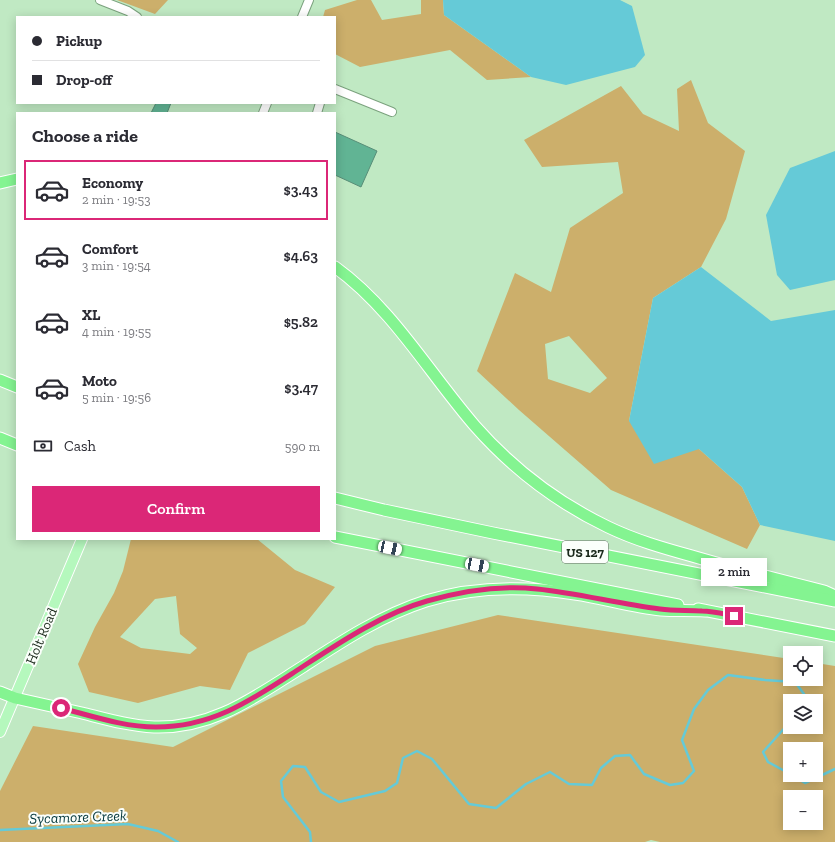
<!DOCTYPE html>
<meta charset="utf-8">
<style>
body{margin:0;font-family:"Zilla Slab",serif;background:#f2f2f3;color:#2b2b33;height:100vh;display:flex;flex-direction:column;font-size:15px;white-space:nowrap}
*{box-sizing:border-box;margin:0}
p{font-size:13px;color:#7c7c81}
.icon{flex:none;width:22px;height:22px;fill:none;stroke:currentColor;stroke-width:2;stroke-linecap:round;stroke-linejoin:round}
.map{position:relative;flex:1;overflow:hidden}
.side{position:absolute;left:16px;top:112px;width:320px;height:428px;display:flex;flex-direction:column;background:#fff;border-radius:0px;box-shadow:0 2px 10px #0003}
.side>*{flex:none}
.guide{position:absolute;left:16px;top:16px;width:320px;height:88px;border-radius:0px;box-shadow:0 2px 10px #0003;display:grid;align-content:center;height:88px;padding:0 16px;background:#fff}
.tools{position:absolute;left:783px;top:646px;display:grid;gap:8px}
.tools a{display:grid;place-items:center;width:40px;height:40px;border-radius:0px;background:#fff;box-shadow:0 2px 10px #0003;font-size:20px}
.end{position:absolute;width:18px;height:18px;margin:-9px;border:5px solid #db2777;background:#fff;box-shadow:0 0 0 2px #fff}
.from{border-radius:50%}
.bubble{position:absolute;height:28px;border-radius:0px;background:#fff;box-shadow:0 2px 10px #0003;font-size:13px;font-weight:600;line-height:28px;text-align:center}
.car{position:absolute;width:12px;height:24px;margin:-12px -6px;border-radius:5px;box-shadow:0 0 3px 1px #0007;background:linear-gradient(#fff 24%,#345 0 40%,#fff 0 76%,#345 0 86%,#fff 0)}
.guide b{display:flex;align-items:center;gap:14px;height:38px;font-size:15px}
.guide b+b{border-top:1px solid #e1e1e2}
.guide i{width:10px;height:10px;background:#2b2b33}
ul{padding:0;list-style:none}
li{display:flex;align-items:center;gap:12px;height:60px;margin:0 8px 6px;padding:0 8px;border:2px solid transparent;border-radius:0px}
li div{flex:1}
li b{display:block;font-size:15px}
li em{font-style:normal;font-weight:600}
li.current{border-color:#db2777}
li>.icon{width:36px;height:36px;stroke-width:1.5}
h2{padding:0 16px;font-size:18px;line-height:48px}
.pay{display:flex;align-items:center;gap:10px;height:44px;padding:0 16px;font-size:15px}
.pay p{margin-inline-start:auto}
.cta{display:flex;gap:8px;margin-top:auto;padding:8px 16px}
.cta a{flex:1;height:46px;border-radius:0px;background:#db2777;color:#fff;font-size:16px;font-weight:600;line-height:46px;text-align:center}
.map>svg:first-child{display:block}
.green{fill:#ccaf6b;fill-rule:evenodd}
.water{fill:#65cad7}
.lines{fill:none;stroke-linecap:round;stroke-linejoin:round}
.stream{stroke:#65cad7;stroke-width:2.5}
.building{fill:#61b494;stroke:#588e78}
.minor-casing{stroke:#7ba27e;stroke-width:10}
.major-casing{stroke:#fff;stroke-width:12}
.highway-casing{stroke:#fff;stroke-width:13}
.minor{stroke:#fff;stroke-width:8}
.major{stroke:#b5f8bd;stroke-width:10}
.highway{stroke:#84f491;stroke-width:11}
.route{stroke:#db2777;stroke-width:5}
.labels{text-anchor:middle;stroke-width:4;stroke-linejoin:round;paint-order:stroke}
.shield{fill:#fbfffb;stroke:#5e6a5f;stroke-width:1}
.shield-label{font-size:13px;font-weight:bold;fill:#1b2a1c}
.street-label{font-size:14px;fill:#1b2a1c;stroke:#fbfffb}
.water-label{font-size:15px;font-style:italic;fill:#04373c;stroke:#fbfffb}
</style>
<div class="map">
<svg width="835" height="842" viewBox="0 0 835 842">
<rect width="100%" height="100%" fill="#c0e9c3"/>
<g class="green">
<polygon points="117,0 168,0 155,14"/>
<polygon points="357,0 371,0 382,20 421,14 421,0 443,0 444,15 531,77 487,80 450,50 360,67 335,54 335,17 323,17 325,10"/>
<path d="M691 80 708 123 745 151 726 219 701 267 653 298 629 421 699 449 742 487 760 525 747 549 611 490 519 410 477 371 515 273 551 292 570 228 623 193 618 162 542 167 524 140 621 86 643 114 679 131 677 89ZM569 336 607 378 590 393 548 379 545 344Z"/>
<path d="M131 539H257L295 570 335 587 305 624 248 653 230 690 200 686 138 703 89 692 78 664 95 627 114 593 123 571ZM176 596 180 634 197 648 190 654 141 648 120 637 155 599Z"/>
<path d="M498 615 790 659V679H816V663L835 666V842H660L651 840 645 842H0V791L33 726 173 747 375 646ZM790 701H816V727H790ZM790 749H816V775H790ZM790 797H816V823H790Z"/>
</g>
<g class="water">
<polygon points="443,0 620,0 632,6 645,55 635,67 566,85 531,77 444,15"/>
<polygon points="835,151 835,280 790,290 777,275 766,215 790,168"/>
<polygon points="701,267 771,321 835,310 835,541 760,525 742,487 699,449 654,464 629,421 653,298"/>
</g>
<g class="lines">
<g class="stream">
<polyline points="790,722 763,752 768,762 790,774"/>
<polyline points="791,775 805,783 835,769"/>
<polyline points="0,830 128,824 158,831 178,842"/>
<polyline points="311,842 310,832 283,797 281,781 293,766 305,767 321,792 339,802 385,791 397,783 403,758 417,751 432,759 469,804 496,808 526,784 550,772 569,784 592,785 601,768 615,756 630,755 644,774 670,785 683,783 694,771 682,740 694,709 708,690 728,675 765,680 795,682 804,694 802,701"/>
</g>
</g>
<g class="building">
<polygon points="156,103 171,103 167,113 151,113"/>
<polygon points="335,132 377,151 361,187 335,175"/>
</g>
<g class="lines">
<g class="minor-casing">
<g id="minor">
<polyline points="100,0 128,11 137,17"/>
<polyline points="302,17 309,0"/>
<polyline points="335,89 392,112"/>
<polyline points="263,113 267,103"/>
<polyline points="317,113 320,103"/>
</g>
</g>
<g class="major-casing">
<polyline id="major" points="0,732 82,539"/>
</g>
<g class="highway-casing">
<g id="highway">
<polyline points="0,183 17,179"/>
<path d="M335 267C393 309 429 373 475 426 512 468 558 503 608 527 635 540 663 548 692 556 736 569 780 580 824 591L835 596"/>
<polyline points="0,380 17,387"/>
<polyline points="0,438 17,445"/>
<polyline points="335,498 384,510 493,533 835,601"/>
<polyline points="335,537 678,605"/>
<polyline points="698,609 835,636"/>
<path d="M0 692 15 698C37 703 60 708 82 713 106 719 130 726 154 727 214 729 256 696 304 666 342 641 382 615 426 601 475 586 525 586 575 594 603 598 632 607 661 610 675 611 691 610 705 611"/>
</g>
</g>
<use href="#minor" class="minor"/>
<use href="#major" class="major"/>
<use href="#highway" class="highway"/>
</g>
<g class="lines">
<path class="route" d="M61 708C92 716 124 727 156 727 212 727 250 701 296 671 336 645 381 614 427 601 462 591 501 585 537 589 578 593 618 604 660 609 674 611 688 610 702 611 713 611 724 614 734 616"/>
</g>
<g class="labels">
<rect class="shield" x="562" y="541" width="46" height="22" rx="3"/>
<g class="shield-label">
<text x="585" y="557">US 127</text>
</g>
<g class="street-label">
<text transform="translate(41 636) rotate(-67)" y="5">Holt Road</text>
</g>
<g class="water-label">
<text transform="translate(78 817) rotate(-2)" y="5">Sycamore Creek</text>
</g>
</g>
</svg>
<div class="tools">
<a><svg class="icon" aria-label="locate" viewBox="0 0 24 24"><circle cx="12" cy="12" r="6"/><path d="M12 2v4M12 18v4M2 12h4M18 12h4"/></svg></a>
<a><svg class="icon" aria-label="layers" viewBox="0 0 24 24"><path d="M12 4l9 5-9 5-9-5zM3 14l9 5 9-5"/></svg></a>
<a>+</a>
<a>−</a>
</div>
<i class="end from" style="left:61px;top:708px"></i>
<i class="end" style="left:734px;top:616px"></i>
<div class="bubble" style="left:701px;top:558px;width:66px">2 min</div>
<i class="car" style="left:390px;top:548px;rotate:102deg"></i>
<i class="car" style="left:477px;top:565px;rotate:101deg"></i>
<div class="guide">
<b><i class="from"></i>Pickup</b>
<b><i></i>Drop-off</b>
</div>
<section class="side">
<h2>Choose a ride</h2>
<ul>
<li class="current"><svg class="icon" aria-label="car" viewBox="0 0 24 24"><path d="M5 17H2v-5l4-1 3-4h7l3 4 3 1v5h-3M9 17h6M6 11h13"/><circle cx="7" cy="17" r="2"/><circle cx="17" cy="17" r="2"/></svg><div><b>Economy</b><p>2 min · 19:53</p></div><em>$3.43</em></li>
<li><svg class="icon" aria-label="car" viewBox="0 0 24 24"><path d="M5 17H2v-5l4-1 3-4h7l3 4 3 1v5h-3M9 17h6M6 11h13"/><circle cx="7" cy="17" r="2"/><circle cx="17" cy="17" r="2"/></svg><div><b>Comfort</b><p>3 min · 19:54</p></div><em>$4.63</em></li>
<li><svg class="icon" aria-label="car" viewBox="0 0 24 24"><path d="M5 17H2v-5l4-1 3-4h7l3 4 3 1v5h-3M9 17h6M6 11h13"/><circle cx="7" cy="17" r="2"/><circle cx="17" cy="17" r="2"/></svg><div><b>XL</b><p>4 min · 19:55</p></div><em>$5.82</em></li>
<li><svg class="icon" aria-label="car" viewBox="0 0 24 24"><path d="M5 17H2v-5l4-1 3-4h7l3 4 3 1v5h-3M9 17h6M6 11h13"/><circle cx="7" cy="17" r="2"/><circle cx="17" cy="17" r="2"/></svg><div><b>Moto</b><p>5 min · 19:56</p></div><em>$3.47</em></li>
</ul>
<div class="pay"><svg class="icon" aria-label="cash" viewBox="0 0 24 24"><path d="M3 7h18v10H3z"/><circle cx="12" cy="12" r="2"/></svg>Cash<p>590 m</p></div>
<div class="cta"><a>Confirm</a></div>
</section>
</div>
